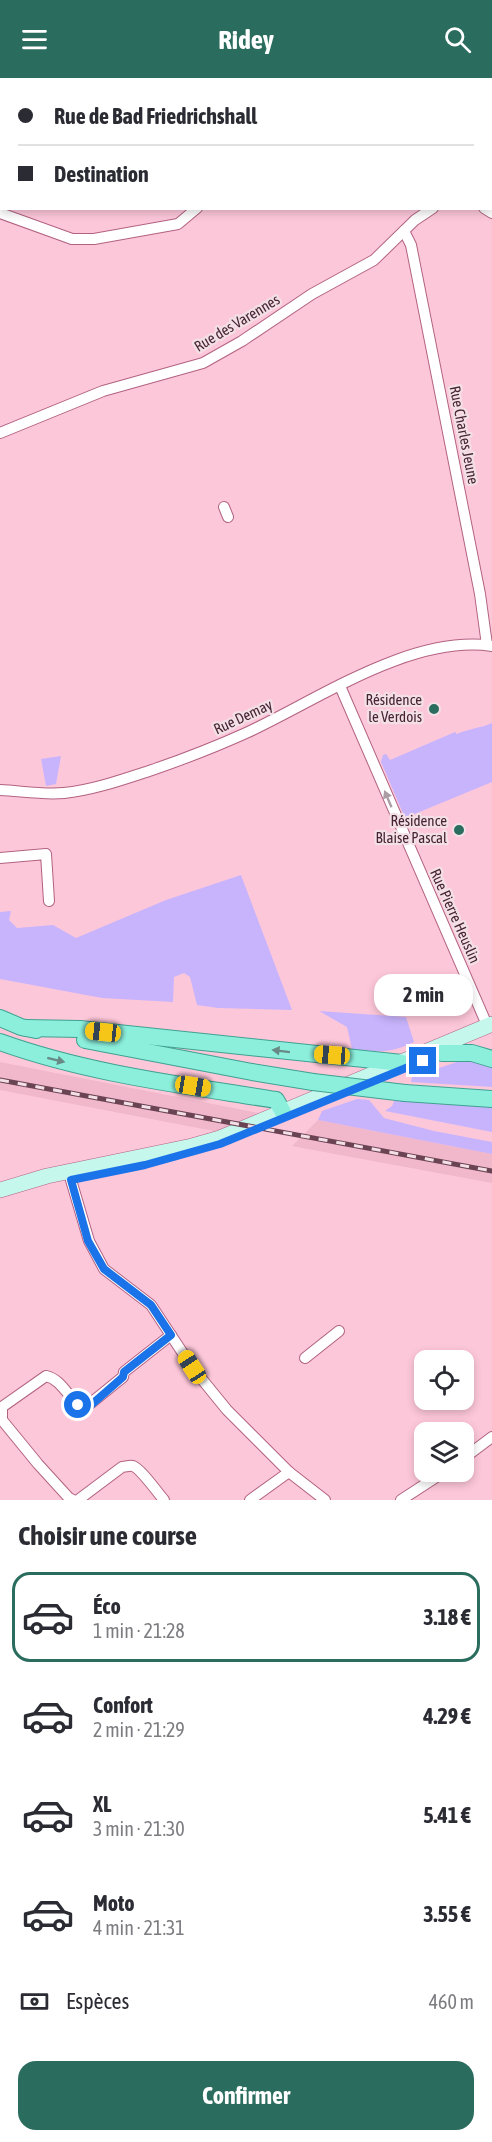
<!DOCTYPE html>
<html lang="fr">
<meta charset="utf-8">
<style>
body{margin:0;font-family:"Asap Condensed",sans-serif;background:#f2f2f3;color:#2b2b33;height:100vh;display:flex;flex-direction:column;font-size:22px;white-space:nowrap}
*{box-sizing:border-box;margin:0}
p{font-size:20px;color:#7c7c81}
.icon{flex:none;width:33px;height:33px;fill:none;stroke:currentColor;stroke-width:2;stroke-linecap:round;stroke-linejoin:round}
.map{position:relative;height:1422px;overflow:hidden}
.drawer{display:flex;flex-direction:column;background:#fff;flex:1}
.drawer>*{flex:none}
.top-card{position:absolute;left:0px;top:0px;width:492px;height:132px;box-shadow:0 3px 9px #0003;display:grid;align-content:center;height:132px;padding:0 18px;background:#fff}
.buttons{position:absolute;left:414px;top:1272px;display:grid;gap:12px}
.buttons a{display:grid;place-items:center;width:60px;height:60px;border-radius:12px;background:#fff;box-shadow:0 3px 9px #0003;font-size:30px}
.end{position:absolute;width:27px;height:27px;margin:-14px;border:8px solid #1a73e8;background:#fff;box-shadow:0 0 0 3px #fff}
.from{border-radius:50%}
.bubble{position:absolute;height:42px;border-radius:18px;background:#fff;box-shadow:0 3px 9px #0003;font-size:20px;font-weight:700;line-height:42px;text-align:center}
.car{position:absolute;width:18px;height:36px;margin:-18px -9px;border-radius:8px;box-shadow:0 0 4px 2px #0007;background:linear-gradient(#f5c518 24%,#345 0 40%,#f5c518 0 76%,#345 0 86%,#f5c518 0)}
.top-card b{display:flex;align-items:center;gap:21px;height:57px;font-size:22px}
.top-card b+b{border-top:2px solid #e1e1e2}
.top-card i{width:15px;height:15px;background:#2b2b33}
ul{padding:0;list-style:none}
li{display:flex;align-items:center;gap:18px;height:90px;margin:0 12px 9px;padding:0 6px;border:3px solid transparent;border-radius:18px}
li div{flex:1}
li b{display:block;font-size:22px}
li em{font-style:normal;font-weight:700}
li.on{border-color:#2a6d5e}
li>.icon{width:54px;height:54px;stroke-width:1.5}
h2{padding:0 18px;font-size:27px;line-height:72px}
.pay{display:flex;align-items:center;gap:15px;height:66px;padding:0 18px;font-size:22px}
.pay p{margin-inline-start:auto}
.button{display:flex;gap:12px;margin-top:auto;padding:12px 18px}
.button a{flex:1;height:69px;border-radius:18px;background:#2a6d5e;color:#fff;font-size:24px;font-weight:700;line-height:69px;text-align:center}
header{display:flex;justify-content:space-between;align-items:center;height:78px;padding:0 18px;background:#2a6d5e;color:#fff;font-size:27px;font-weight:700}
.map>svg:first-child{display:block}
.built{fill:#f1b7cb}
.green{fill:#c8b4fd}
.lines{fill:none;stroke-linecap:round;stroke-linejoin:round}
.minor-casing{stroke:#b26281;stroke-width:12}
.secondary-casing{stroke:#b26281;stroke-width:16}
.primary-casing{stroke:#40a191;stroke-width:18}
.minor{stroke:#fff;stroke-width:10}
.secondary{stroke:#c5f7ed;stroke-width:15}
.primary{stroke:#8befdc;stroke-width:16}
.rail-casing{stroke:#6a4453;stroke-width:5}
.rail{stroke:#f3e0e6;stroke-width:3;stroke-dasharray:9;stroke-linecap:butt}
.primary-bridge-casing{stroke:#40a191;stroke-width:18;stroke-linecap:butt}
.primary-bridge{stroke:#8befdc;stroke-width:16}
.oneway{fill:#ac9ca3}
.oneway2{fill:#688a87}
.route{stroke:#1a73e8;stroke-width:8}
.poi-dot{fill:#2a6d5e;stroke:#f3e0e6;stroke-width:2}
.labels{text-anchor:middle;stroke-width:4.5;stroke-linejoin:round;paint-order:stroke}
.street-label{font-size:15px;fill:#462432;stroke:#f3e0e6}
.poi-label{font-size:15px;fill:#462432;stroke:#f3e0e6;text-anchor:end}
</style>
<header><svg class="icon" aria-label="menu" viewBox="0 0 24 24"><path d="M4 6h16M4 12h16M4 18h16"/></svg>Ridey<svg class="icon" aria-label="search" viewBox="0 0 24 24"><circle cx="10" cy="10" r="6"/><path d="M15 15l6 6"/></svg></header>
<div class="map">
<svg width="492" height="1422" viewBox="0 0 492 1422">
<rect width="100%" height="100%" fill="#fdc7da"/>
<g class="built">
<polygon points="0,984 263,1036 219,1054 0,1012"/>
<polygon points="318,1042 492,1076 492,1105 292,1068"/>
</g>
<g class="green">
<path d="M492 645V704L405 740 381 684 383 677 386 676 390 682 455 654 457 656C467 651 481 650 492 645Z"/>
<polygon points="61,678 56,706 46,708 41,681"/>
<polygon points="241,797 292,932 218,930 197,927 190,899 184,895 174,899 173,924 102,920 0,901 0,834 11,833 9,842 17,850 53,847 76,860 166,822"/>
<path d="M319 933 406 939 414 964C389 976 379 974 352 971L347 949Z"/>
<polygon points="463,982 479,984 492,988 492,1009 411,1004 412,999"/>
<polygon points="357,1021 369,1022 384,1040 434,1053 492,1064 492,1076 318,1042 322,1033"/>
<polygon points="395,1021 440,1026 492,1029 492,1054 385,1033 392,1028"/>
</g>
<g class="lines">
<g class="minor-casing">
<g id="minor">
<polyline points="490,102 492,101"/>
<polyline points="484,130 492,135"/>
<polyline points="0,135 72,161 94,161 178,146 197,130"/>
<polyline points="404,153 411,167 480,516 487,567"/>
<polyline points="0,355 103,313 203,285 242,263 312,216 374,182 415,142 433,130"/>
<polyline points="224,429 228,439"/>
<polyline points="340,608 487,947"/>
<path d="M0 712C21 713 43 717 64 715 94 712 124 701 152 692 184 681 215 669 246 655 316 623 411 556 492 568"/>
<polyline points="0,780 46,776 49,823"/>
<polyline points="71,1102 89,1163 104,1191 151,1227 192,1289 227,1332 289,1394 325,1422"/>
<polyline points="305,1280 339,1253"/>
<polyline points="464,1380 492,1359"/>
<path d="M73 1422 69 1420 38 1386 2 1342V1329L46 1298C64 1302 69 1325 86 1329L123 1299 124 1294 171 1257"/>
<path d="M78 1422 122 1389C125 1389 130 1387 133 1388 141 1391 157 1414 164 1422"/>
<polyline points="250,1422 289,1394"/>
<polyline points="401,1422 444,1394"/>
</g>
</g>
<g class="secondary-casing">
<polyline id="secondary" points="0,1112 47,1098 192,1068 220,1060 492,946"/>
</g>
<g class="primary-casing">
<g id="primary">
<polyline points="0,940 21,949 36,952"/>
<polyline points="26,950 80,951 402,985"/>
<polyline points="85,962 252,994 313,1004"/>
<path d="M0 964C89 996 183 1007 276 1022L283 1034"/>
<polyline points="442,975 472,975 492,981"/>
<polyline points="405,1015 492,1021"/>
</g>
</g>
<use href="#minor" class="minor"/>
<use href="#secondary" class="secondary"/>
<use href="#primary" class="primary"/>
<g class="rail-casing">
<polyline id="rail" points="0,1002 492,1093"/>
</g>
<use href="#rail" class="rail"/>
<g class="primary-bridge-casing">
<polyline id="primary-bridge" points="313,1004 405,1015"/>
</g>
<use href="#primary-bridge" class="primary-bridge"/>
</g>
<defs><path id="oneway-solid" d="M-6-.8H1V-3.2L6.5 0L1 3.2V.8H-6Z" transform="scale(1.5)"/></defs>
<use class="oneway" href="#oneway-solid" transform="translate(388 721) rotate(-113)"/>
<g class="oneway2">
<use href="#oneway-solid" transform="translate(281 973) rotate(-173)"/>
<use href="#oneway-solid" transform="translate(56 982) rotate(14)"/>
</g>
<g class="lines">
<polyline class="route" points="78,1327 86,1329 91,1327 123,1299 124,1294 171,1257 151,1227 104,1191 88,1163 71,1102 145,1087 220,1066 423,983"/>
</g>
<g class="poi-dot">
<circle cx="434" cy="631" r="6"/>
<circle cx="459" cy="752" r="6"/>
</g>
<g class="labels">
<g class="street-label">
<text transform="translate(237 245) rotate(-31)" y="5">Rue des Varennes</text>
<text transform="translate(464 357) rotate(79)" y="5">Rue Charles Jeune</text>
<text transform="translate(243 639) rotate(-25)" y="5">Rue Demay</text>
<text transform="translate(455 838) rotate(66)" y="5">Rue Pierre Heuslin</text>
</g>
<g class="poi-label">
<text x="422" y="627">Résidence<tspan x="422" dy="17">le Verdois</tspan></text>
<text x="447" y="748">Résidence<tspan x="447" dy="17">Blaise Pascal</tspan></text>
</g>
</g>
</svg>
<div class="buttons">
<a><svg class="icon" aria-label="locate" viewBox="0 0 24 24"><circle cx="12" cy="12" r="6"/><path d="M12 2v4M12 18v4M2 12h4M18 12h4"/></svg></a>
<a><svg class="icon" aria-label="layers" viewBox="0 0 24 24"><path d="M12 4l9 5-9 5-9-5zM3 14l9 5 9-5"/></svg></a>
</div>
<i class="end from" style="left:78px;top:1327px"></i>
<i class="end" style="left:423px;top:983px"></i>
<div class="bubble" style="left:374px;top:896px;width:99px">2 min</div>
<i class="car" style="left:103px;top:954px;rotate:276deg"></i>
<i class="car" style="left:332px;top:977px;rotate:274deg"></i>
<i class="car" style="left:193px;top:1008px;rotate:99deg"></i>
<i class="car" style="left:192px;top:1289px;rotate:327deg"></i>
<div class="top-card">
<b><i class="from"></i>Rue de Bad Friedrichshall</b>
<b><i></i>Destination</b>
</div>
</div>
<section class="drawer">
<h2>Choisir une course</h2>
<ul>
<li class="on"><svg class="icon" aria-label="car" viewBox="0 0 24 24"><path d="M5 17H2v-5l4-1 3-4h7l3 4 3 1v5h-3M9 17h6M6 11h13"/><circle cx="7" cy="17" r="2"/><circle cx="17" cy="17" r="2"/></svg><div><b>Éco</b><p>1 min · 21:28</p></div><em>3.18 €</em></li>
<li><svg class="icon" aria-label="car" viewBox="0 0 24 24"><path d="M5 17H2v-5l4-1 3-4h7l3 4 3 1v5h-3M9 17h6M6 11h13"/><circle cx="7" cy="17" r="2"/><circle cx="17" cy="17" r="2"/></svg><div><b>Confort</b><p>2 min · 21:29</p></div><em>4.29 €</em></li>
<li><svg class="icon" aria-label="car" viewBox="0 0 24 24"><path d="M5 17H2v-5l4-1 3-4h7l3 4 3 1v5h-3M9 17h6M6 11h13"/><circle cx="7" cy="17" r="2"/><circle cx="17" cy="17" r="2"/></svg><div><b>XL</b><p>3 min · 21:30</p></div><em>5.41 €</em></li>
<li><svg class="icon" aria-label="car" viewBox="0 0 24 24"><path d="M5 17H2v-5l4-1 3-4h7l3 4 3 1v5h-3M9 17h6M6 11h13"/><circle cx="7" cy="17" r="2"/><circle cx="17" cy="17" r="2"/></svg><div><b>Moto</b><p>4 min · 21:31</p></div><em>3.55 €</em></li>
</ul>
<div class="pay"><svg class="icon" aria-label="cash" viewBox="0 0 24 24"><path d="M3 7h18v10H3z"/><circle cx="12" cy="12" r="2"/></svg>Espèces<p>460 m</p></div>
<div class="button"><a>Confirmer</a></div>
</section>
